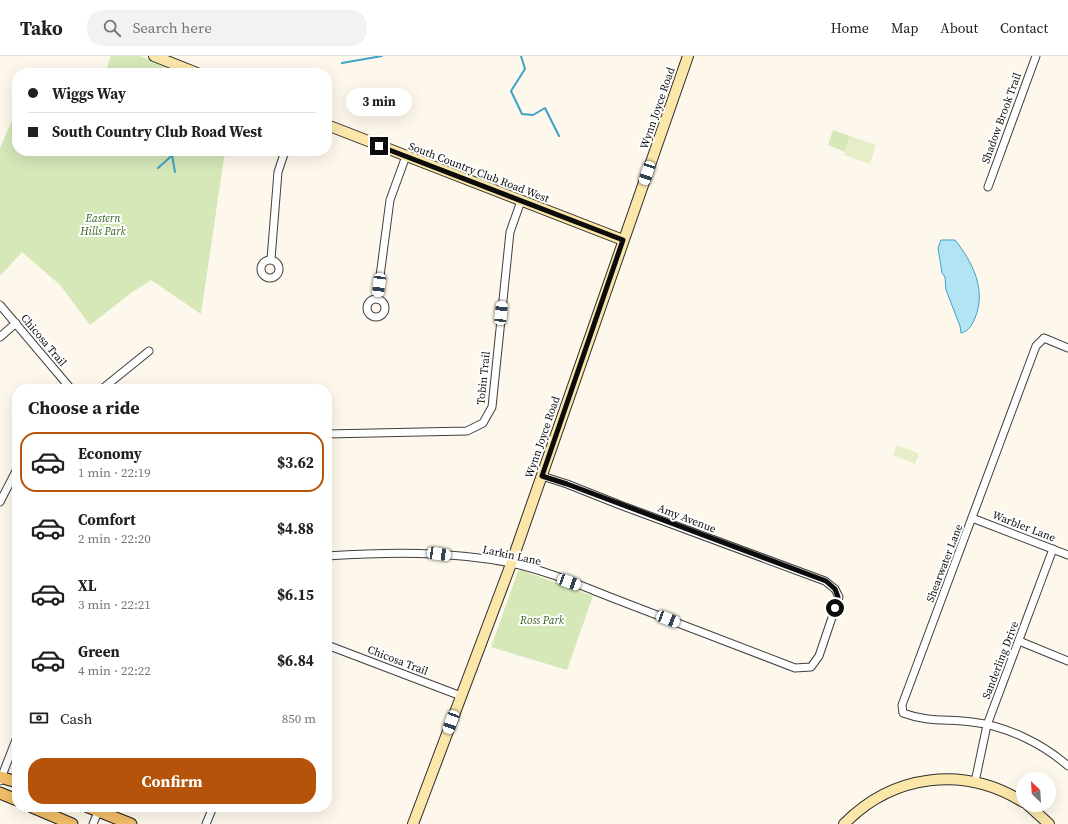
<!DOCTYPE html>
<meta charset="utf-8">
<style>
body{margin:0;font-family:"Source Serif 4",serif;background:#f2f2f2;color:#202124;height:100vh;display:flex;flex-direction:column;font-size:15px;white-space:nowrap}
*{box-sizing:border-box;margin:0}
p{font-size:13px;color:#757577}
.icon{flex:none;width:22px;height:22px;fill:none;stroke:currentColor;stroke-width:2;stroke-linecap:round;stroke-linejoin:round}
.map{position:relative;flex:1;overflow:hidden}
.side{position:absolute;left:12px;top:328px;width:320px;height:428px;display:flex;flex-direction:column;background:#fff;border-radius:16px;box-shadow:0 4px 16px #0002}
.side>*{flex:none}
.hud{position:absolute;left:12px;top:12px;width:320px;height:88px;border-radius:16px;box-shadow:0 4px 16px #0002;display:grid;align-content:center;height:88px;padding:0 16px;background:#fff}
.needle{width:26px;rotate:335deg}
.buttons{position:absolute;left:1016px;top:716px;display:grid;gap:8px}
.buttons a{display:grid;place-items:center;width:40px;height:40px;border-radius:50%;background:#fff;box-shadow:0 4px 16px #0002;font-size:20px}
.end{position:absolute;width:18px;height:18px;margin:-9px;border:5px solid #0c0c0c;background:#fff;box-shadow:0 0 0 2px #fff}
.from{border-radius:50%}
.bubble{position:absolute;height:28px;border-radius:14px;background:#fff;box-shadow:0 4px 16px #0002;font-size:13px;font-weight:700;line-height:28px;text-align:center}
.car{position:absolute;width:12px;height:24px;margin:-12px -6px;border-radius:5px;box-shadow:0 0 3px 1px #0007;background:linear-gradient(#fff 24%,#345 0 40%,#fff 0 76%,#345 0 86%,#fff 0)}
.hud b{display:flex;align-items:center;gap:14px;height:38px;font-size:15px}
.hud b+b{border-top:1px solid #e0e0e0}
.hud i{width:10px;height:10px;background:#202124}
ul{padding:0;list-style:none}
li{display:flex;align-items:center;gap:12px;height:60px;margin:0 8px 6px;padding:0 8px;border:2px solid transparent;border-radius:16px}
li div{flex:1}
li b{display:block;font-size:15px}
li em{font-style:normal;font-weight:700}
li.on{border-color:#b45309}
li>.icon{width:36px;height:36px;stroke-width:1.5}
h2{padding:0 16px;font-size:18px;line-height:48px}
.pay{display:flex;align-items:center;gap:10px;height:44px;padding:0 16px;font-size:15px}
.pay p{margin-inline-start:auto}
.button{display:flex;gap:8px;margin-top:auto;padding:8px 16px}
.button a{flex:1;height:46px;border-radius:16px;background:#b45309;color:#fff;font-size:16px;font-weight:700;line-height:46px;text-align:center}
header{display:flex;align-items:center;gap:24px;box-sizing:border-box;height:56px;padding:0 20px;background:#fff;border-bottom:1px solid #e0e0e0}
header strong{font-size:19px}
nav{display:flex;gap:22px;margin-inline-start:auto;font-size:14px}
.search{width:280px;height:36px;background:#f2f2f2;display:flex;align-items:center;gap:10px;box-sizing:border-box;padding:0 14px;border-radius:16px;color:#757577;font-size:15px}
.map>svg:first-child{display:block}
.green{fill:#d6e7b8}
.pitch{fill:#e6eec9}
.water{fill:#b3e4f3;stroke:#3ea2c7}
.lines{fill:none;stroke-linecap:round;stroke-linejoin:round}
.stream{stroke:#3ea2c7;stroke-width:2}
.street-casing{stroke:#3f3f3f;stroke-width:9}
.secondary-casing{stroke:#2e2e2e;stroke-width:12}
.primary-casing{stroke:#1d1d1d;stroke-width:13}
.street{stroke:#fff;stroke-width:7}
.secondary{stroke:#fbe7aa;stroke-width:10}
.primary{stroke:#f2be68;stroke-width:11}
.route{stroke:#0c0c0c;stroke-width:5}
.labels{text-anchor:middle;stroke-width:4;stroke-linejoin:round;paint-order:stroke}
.street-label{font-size:11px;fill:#0c0c0c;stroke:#fff}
.park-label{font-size:11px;font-style:italic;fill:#366020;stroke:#fff}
</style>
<header>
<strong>Tako</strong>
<div class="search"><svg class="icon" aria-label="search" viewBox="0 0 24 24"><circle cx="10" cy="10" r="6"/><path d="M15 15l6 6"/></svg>Search here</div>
<nav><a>Home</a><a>Map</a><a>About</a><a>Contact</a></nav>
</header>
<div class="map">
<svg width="1068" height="768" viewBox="0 0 1068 768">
<rect width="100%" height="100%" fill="#fef8ec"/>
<g class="green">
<polygon points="111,0 140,0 183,17 105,17"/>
<polygon points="17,53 17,95 225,95 201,258 151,224 131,237 90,269 60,229 22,196 0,220 0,92"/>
<polygon points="833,74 850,80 845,96 828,89"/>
<polygon points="521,514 593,540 567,614 491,591 518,515"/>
</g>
<g class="pitch">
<polygon points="850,80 876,89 870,108 844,99"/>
<polygon points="897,389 919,398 915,408 893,399"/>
</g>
<path class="water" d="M941 184H955C972 205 987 234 975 262 972 269 969 275 961 277L960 270 946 234 945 221 942 217 938 192Z"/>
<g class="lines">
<g class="stream">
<polyline points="521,0 525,13 511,35 522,58 533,59 545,52 559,80"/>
<polyline points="342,7 382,0"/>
<polyline points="172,99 175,116"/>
<polyline points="158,112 177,95"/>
</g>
<g class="street-casing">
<g id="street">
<polyline points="988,131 1036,0"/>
<polyline points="271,203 278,116 285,95"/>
<circle cx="270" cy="213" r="9"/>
<polyline points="377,243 390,144 406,100"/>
<circle cx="376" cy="252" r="9"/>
<polyline points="0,249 71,333"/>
<polyline points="0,281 16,267"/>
<path d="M1068 292 1044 282 1036 290 902 649 903 657C927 666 947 663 972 666 1006 670 1042 687 1068 710"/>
<polyline points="102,333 149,295"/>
<polyline points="327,378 467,375 483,367 492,351 510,176 521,145"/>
<polyline points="0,446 17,413"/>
<polyline points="972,462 1068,499"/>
<path d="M327 500C389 496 450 495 511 507 549 515 586 532 623 546 680 568 738 590 795 612L811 611 819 600 839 541 835 533 825 525 620 449 567 428 542 420"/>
<polyline points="1019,585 1068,605"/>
<polyline points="327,589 461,640"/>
<polyline points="0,725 17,681"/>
<polyline points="975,726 987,669 1053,493"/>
<polyline points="93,768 100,751"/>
<polyline points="206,768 213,751"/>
</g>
</g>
<g class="secondary-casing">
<g id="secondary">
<polyline points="154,0 197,17"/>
<polyline points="327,69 623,184"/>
<polyline points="1028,749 1049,768"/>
<polyline points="413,768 511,508 688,0"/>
<path d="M844 768C893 718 964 709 1023 746"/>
</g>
</g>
<g class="primary-casing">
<g id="primary">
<polyline points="0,721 17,726"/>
<polyline points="0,737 17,744"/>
<polyline points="32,751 72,768"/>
<polyline points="88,751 131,768"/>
</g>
</g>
<use href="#street" class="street"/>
<use href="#secondary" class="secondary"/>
<use href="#primary" class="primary"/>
</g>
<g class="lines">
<polyline class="route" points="379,90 623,184 542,420 567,428 826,525 835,533 838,541 835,552"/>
</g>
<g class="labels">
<g class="street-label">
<text transform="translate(657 52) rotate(-71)" y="4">Wynn Joyce Road</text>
<text transform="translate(1001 62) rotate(-70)" y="4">Shadow Brook Trail</text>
<text transform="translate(479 116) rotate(21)" y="4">South Country Club Road West</text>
<text transform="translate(44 284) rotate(50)" y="4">Chicosa Trail</text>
<text transform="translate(483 322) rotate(-84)" y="4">Tobin Trail</text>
<text transform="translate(542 381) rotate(-71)" y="4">Wynn Joyce Road</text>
<text transform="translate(687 462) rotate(21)" y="4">Amy Avenue</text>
<text transform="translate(1024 470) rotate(21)" y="4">Warbler Lane</text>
<text transform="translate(512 499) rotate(12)" y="4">Larkin Lane</text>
<text transform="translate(944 507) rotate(-69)" y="4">Shearwater Lane</text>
<text transform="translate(398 604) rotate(21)" y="4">Chicosa Trail</text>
<text transform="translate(1000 604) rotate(-69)" y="4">Sanderling Drive</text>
</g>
<g class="park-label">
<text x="103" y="166">Eastern<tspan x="103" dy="13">Hills Park</tspan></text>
<text x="542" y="568">Ross Park</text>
</g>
</g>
</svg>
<div class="buttons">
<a><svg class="needle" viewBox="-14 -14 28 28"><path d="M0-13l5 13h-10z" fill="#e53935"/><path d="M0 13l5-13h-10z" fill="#757577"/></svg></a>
</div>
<i class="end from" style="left:835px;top:552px"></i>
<i class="end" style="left:379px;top:90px"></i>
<div class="bubble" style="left:346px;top:32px;width:66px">3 min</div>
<i class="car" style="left:647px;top:117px;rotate:199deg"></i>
<i class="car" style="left:379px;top:229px;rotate:187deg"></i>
<i class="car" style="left:501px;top:257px;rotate:6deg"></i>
<i class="car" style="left:439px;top:498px;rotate:98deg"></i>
<i class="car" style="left:569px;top:526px;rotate:110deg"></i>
<i class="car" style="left:668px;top:563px;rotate:111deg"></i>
<i class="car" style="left:451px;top:666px;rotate:200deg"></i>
<div class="hud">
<b><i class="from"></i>Wiggs Way</b>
<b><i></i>South Country Club Road West</b>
</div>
<section class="side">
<h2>Choose a ride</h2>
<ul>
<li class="on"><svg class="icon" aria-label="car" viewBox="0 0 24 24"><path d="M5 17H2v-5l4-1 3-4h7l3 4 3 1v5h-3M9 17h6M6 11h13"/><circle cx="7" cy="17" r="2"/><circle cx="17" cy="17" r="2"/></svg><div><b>Economy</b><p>1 min · 22:19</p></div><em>$3.62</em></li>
<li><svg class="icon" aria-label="car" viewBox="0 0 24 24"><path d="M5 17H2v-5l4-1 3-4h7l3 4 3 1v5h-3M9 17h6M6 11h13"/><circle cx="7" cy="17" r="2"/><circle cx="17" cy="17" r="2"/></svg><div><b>Comfort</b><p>2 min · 22:20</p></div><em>$4.88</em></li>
<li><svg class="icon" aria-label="car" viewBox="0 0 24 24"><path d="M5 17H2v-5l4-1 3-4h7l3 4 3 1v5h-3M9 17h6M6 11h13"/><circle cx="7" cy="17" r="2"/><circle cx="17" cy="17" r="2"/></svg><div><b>XL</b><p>3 min · 22:21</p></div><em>$6.15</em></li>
<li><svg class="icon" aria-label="car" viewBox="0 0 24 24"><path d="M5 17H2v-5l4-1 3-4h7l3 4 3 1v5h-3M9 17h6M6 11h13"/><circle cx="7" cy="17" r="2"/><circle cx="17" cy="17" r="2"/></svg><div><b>Green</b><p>4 min · 22:22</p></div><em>$6.84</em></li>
</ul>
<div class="pay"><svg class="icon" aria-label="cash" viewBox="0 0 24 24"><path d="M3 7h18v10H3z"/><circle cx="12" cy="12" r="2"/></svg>Cash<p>850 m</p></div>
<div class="button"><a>Confirm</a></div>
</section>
</div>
